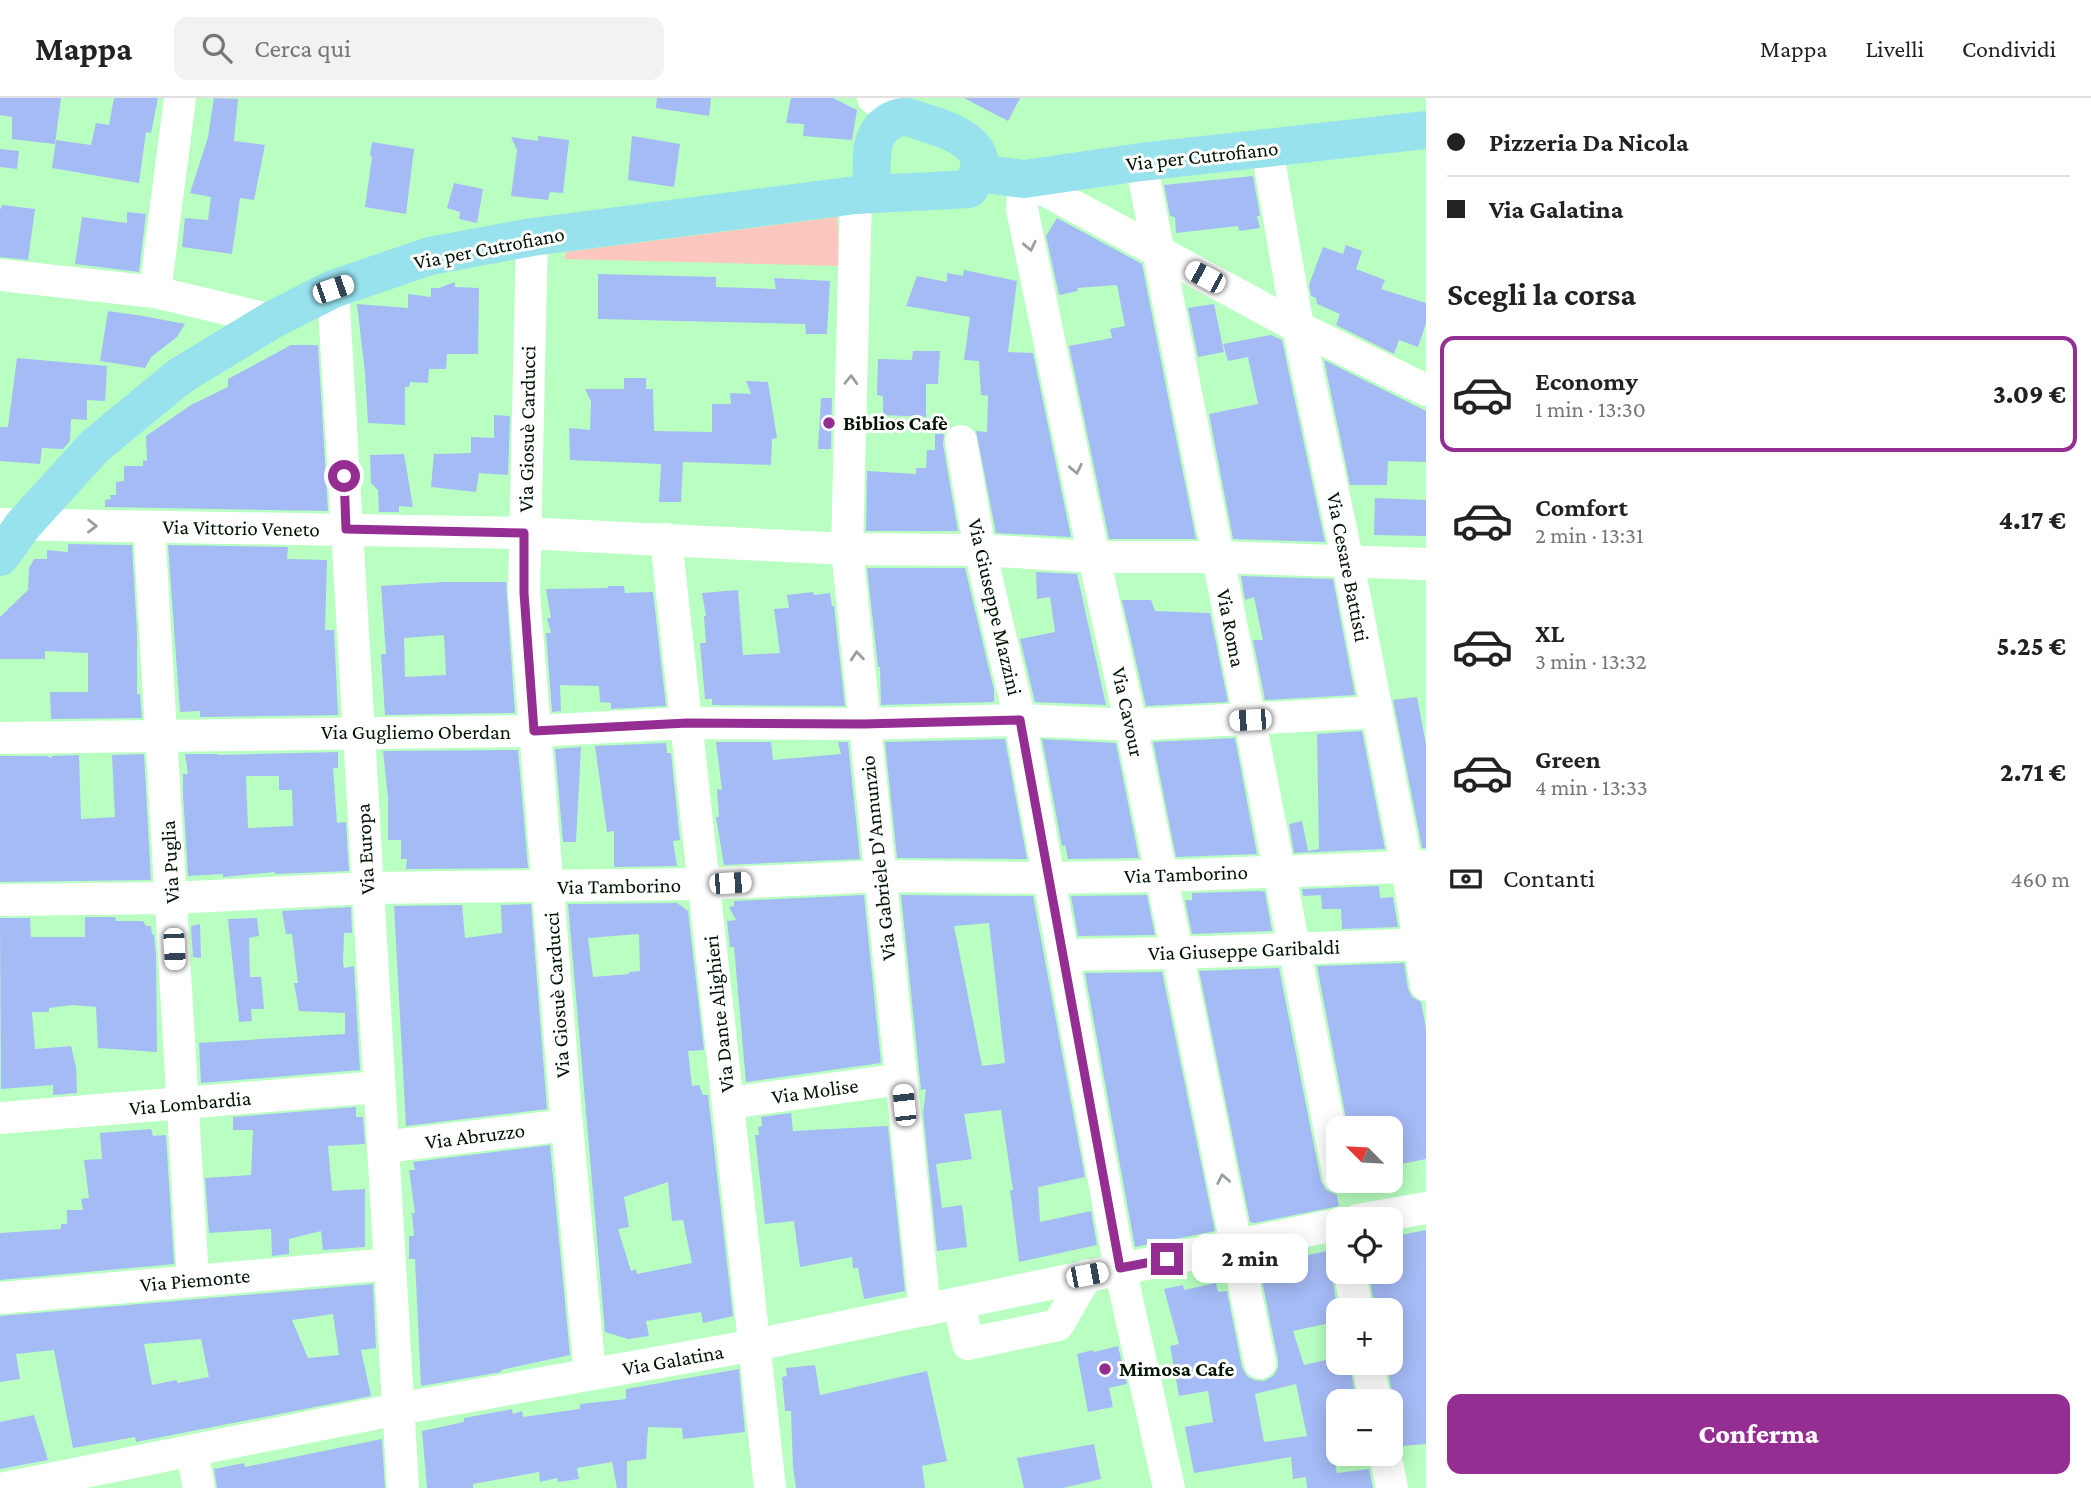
<!DOCTYPE html>
<html lang="it">
<meta charset="utf-8">
<style>
body{margin:0;font-family:"Crimson Pro",serif;background:#f2f2f2;color:#222;height:100vh;display:flex;flex-direction:column;font-size:26px;white-space:nowrap}
*{box-sizing:border-box;margin:0}
p{font-size:23px;color:#767676}
.icon{flex:none;width:38px;height:38px;fill:none;stroke:currentColor;stroke-width:2;stroke-linecap:round;stroke-linejoin:round}
.map{position:relative;flex:1;overflow:hidden}
.drawer{display:flex;flex-direction:column;background:#fff;width:665px}
.drawer>*{flex:none}
.guide{display:grid;align-content:center;height:154px;padding:0 21px;background:#fff}
.needle{width:46px;rotate:294deg}
.tools{position:absolute;left:1326px;top:1018px;display:grid;gap:14px}
.tools a{display:grid;place-items:center;width:77px;height:77px;border-radius:14px;background:#fff;box-shadow:0 4px 18px #0003;font-size:35px}
.end{position:absolute;width:32px;height:32px;margin:-16px;border:9px solid #942e93;background:#fff;box-shadow:0 0 0 4px #fff}
.from{border-radius:50%}
.bubble{position:absolute;height:49px;border-radius:14px;background:#fff;box-shadow:0 4px 18px #0003;font-size:23px;font-weight:800;line-height:49px;text-align:center}
.car{position:absolute;width:21px;height:42px;margin:-21px -10px;border-radius:9px;box-shadow:0 0 5px 2px #0007;background:linear-gradient(#fff 24%,#345 0 40%,#fff 0 76%,#345 0 86%,#fff 0)}
.guide b{display:flex;align-items:center;gap:24px;height:66px;font-size:26px}
.guide b+b{border-top:2px solid #e0e0e0}
.guide i{width:18px;height:18px;background:#222}
ul{padding:0;list-style:none}
li{display:flex;align-items:center;gap:21px;height:116px;margin:0 14px 10px;padding:0 7px;border:4px solid transparent;border-radius:14px}
li div{flex:1}
li b{display:block;font-size:26px}
li em{font-style:normal;font-weight:800}
li.active{border-color:#942e93}
li>.icon{width:63px;height:63px;stroke-width:1.5}
h2{padding:0 21px;font-size:32px;line-height:84px}
.pay{display:flex;align-items:center;gap:18px;height:77px;padding:0 21px;font-size:26px}
.pay p{margin-inline-start:auto}
.action{display:flex;gap:14px;margin-top:auto;padding:14px 21px}
.action a{flex:1;height:80px;border-radius:14px;background:#942e93;color:#fff;font-size:28px;font-weight:800;line-height:80px;text-align:center}
header{display:flex;align-items:center;gap:42px;box-sizing:border-box;height:98px;padding:0 35px;background:#fff;border-bottom:2px solid #e0e0e0}
header strong{font-size:33px}
nav{display:flex;gap:38px;margin-inline-start:auto;font-size:24px}
.search{width:490px;height:63px;background:#f2f2f2;display:flex;align-items:center;gap:18px;box-sizing:border-box;padding:0 24px;border-radius:14px;color:#767676;font-size:26px}
main{display:flex;flex:1;min-height:0}
.map>svg:first-child{display:block}
.green{fill:#fdc6be}
.building{fill:#a5bbf6;fill-rule:evenodd}
.lines{fill:none;stroke-linecap:round;stroke-linejoin:round}
.minor{stroke:#fff;stroke-width:32}
.major{stroke:#98e2ed;stroke-width:38}
.oneway{stroke:#99a19a}
.route{stroke:#942e93;stroke-width:9}
.poi-dot{fill:#942e93;stroke:#fff;stroke-width:2.5}
.labels{text-anchor:middle;stroke-width:6;stroke-linejoin:round;paint-order:stroke}
.street-label{font-size:21px;fill:#001402;stroke:#fff}
.poi-label{font-size:21px;font-weight:bold;fill:#001402;stroke:#fff;text-anchor:start}
</style>
<header>
<strong>Mappa</strong>
<div class="search"><svg class="icon" aria-label="search" viewBox="0 0 24 24"><circle cx="10" cy="10" r="6"/><path d="M15 15l6 6"/></svg>Cerca qui</div>
<nav><a>Mappa</a><a>Livelli</a><a>Condividi</a></nav>
</header>
<main>
<div class="map">
<svg width="1426" height="1390" viewBox="0 0 1426 1390">
<rect width="100%" height="100%" fill="#b8ffc1"/>
<polygon class="green" points="837,119 840,168 564,161 566,154"/>
<g class="building">
<polygon points="0,0 61,0 55,46 12,41 12,19 0,17"/>
<polygon points="114,0 158,0 151,35 146,34 139,85 52,70 56,42 91,47 96,25 109,27"/>
<polygon points="214,0 238,1 234,43 265,47 254,102 240,100 232,156 182,149 185,120 208,122 211,99 190,95 208,39"/>
<polygon points="657,0 711,0 709,18 656,10"/>
<polygon points="791,0 833,0 857,12 852,42 803,38 804,26 786,25"/>
<polygon points="964,0 1020,0 1008,23"/>
<polygon points="538,38 569,42 563,95 550,94 548,102 511,98 517,52 511,39 538,43"/>
<polygon points="632,38 680,46 674,89 628,82"/>
<polygon points="372,44 414,51 406,116 365,109 372,59 370,57"/>
<polygon points="0,51 19,53 17,71 0,69"/>
<polygon points="1253,78 1260,118 1257,118 1260,130 1239,133 1238,128 1176,135 1175,119 1170,118 1164,87"/>
<polygon points="454,85 483,91 477,125 459,121 460,114 447,110"/>
<polygon points="2,107 35,111 28,162 0,159 0,112"/>
<polygon points="127,114 146,116 139,174 75,166 82,119 127,125"/>
<polygon points="1057,120 1142,166 1196,441 1109,441 1069,248 1112,240 1110,231 1125,228 1117,187 1077,190 1078,193 1059,197 1046,138"/>
<polygon points="1346,147 1362,153 1356,171 1385,182 1381,191 1426,205 1426,225 1418,249 1399,242 1394,256 1336,227 1340,216 1317,206 1316,200 1311,198 1309,187 1323,149 1343,156"/>
<polygon points="964,172 1017,183 1008,254 1033,255 1071,439 996,435 976,333 987,334 988,298 981,297 979,263 964,262 970,219 906,208 917,178 947,184 947,175 963,178"/>
<polygon points="598,176 716,179 716,189 776,191 774,180 830,183 827,236 806,236 805,226 598,221"/>
<polygon points="455,184 455,189 479,190 478,256 447,256 446,271 429,271 428,285 410,284 409,289 405,289 405,327 368,325 365,275 357,206 408,210 408,196 431,199 431,190 439,190"/>
<polygon points="1214,206 1224,254 1198,259 1188,210"/>
<polygon points="108,213 143,218 185,226 177,239 151,259 145,270 100,263"/>
<polygon points="1271,237 1282,242 1325,444 1233,441 1209,316 1258,306 1248,259 1228,263 1223,246"/>
<polygon points="291,247 318,247 328,413 105,409 105,402 111,401 110,397 116,397 116,384 124,383 124,368 143,368 143,362 147,363 146,338 191,307 228,289 228,281"/>
<polygon points="913,253 940,253 938,286 926,286 926,319 883,317 883,298 877,297 878,261 912,262"/>
<polygon points="17,260 107,268 105,303 87,302 87,322 71,321 70,343 63,351 42,350 40,366 0,363 0,329 8,329"/>
<polygon points="1324,262 1426,313 1426,364 1388,363 1387,387 1350,387"/>
<polygon points="624,280 646,280 646,291 653,291 654,333 712,334 712,306 731,306 730,295 751,296 746,283 768,284 777,340 772,341 771,367 683,364 681,404 659,404 661,366 570,362 569,330 590,332 591,303 585,291 624,291"/>
<polygon points="821,300 832,300 831,351 818,351"/>
<polygon points="494,317 510,318 508,377 479,375 476,394 431,389 434,356 471,355 471,339 494,340"/>
<polygon points="935,336 944,336 943,346 958,433 866,433 867,373 916,376 916,370 926,370 927,352 935,352"/>
<polygon points="404,356 413,409 399,408 399,414 379,414 378,392 371,385 370,357"/>
<polygon points="1375,400 1426,402 1426,438 1374,437"/>
<polygon points="68,446 132,447 137,535 137,596 140,596 142,620 51,621 50,594 88,594 88,555 45,553 45,561 0,561 0,519 28,492 29,470 34,461 47,461 47,452 68,454"/>
<polygon points="168,447 288,449 287,461 327,462 325,532 334,532 338,617 200,619 200,613 180,614"/>
<polygon points="867,470 965,470 994,592 994,604 881,607 880,569 878,569"/>
<polygon points="1036,474 1077,476 1106,607 1035,604 1020,541 1055,534 1050,499 1037,501"/>
<polygon points="1241,478 1333,481 1355,597 1265,602 1253,542 1263,542 1254,499 1245,502"/>
<path d="M444 484H506L515 615 385 617 381 556H386L381 488ZM444 537 446 577 405 579 404 540Z"/>
<polygon points="608,488 624,488 625,495 653,494 666,608 611,611 611,605 600,604 599,588 560,587 561,613 552,614 546,535 551,535 547,520 551,520 546,491 608,490"/>
<polygon points="738,492 743,557 780,555 774,511 789,510 787,497 813,494 814,497 830,495 832,508 834,508 845,608 712,607 712,601 705,601 700,545 706,545 704,518 706,518 702,495"/>
<polygon points="1122,502 1151,502 1155,513 1210,515 1228,604 1146,608"/>
<polygon points="1417,599 1426,646 1426,750 1422,750 1393,602"/>
<polygon points="1362,633 1385,751 1294,755 1289,726 1302,723 1308,753 1319,751 1317,636"/>
<polygon points="1235,640 1257,756 1176,759 1153,644"/>
<polygon points="1005,641 1027,761 897,760 885,644"/>
<polygon points="1042,641 1116,645 1139,760 1068,761 1065,747 1062,748"/>
<polygon points="716,644 771,644 773,662 841,656 838,644 848,644 860,761 724,767 716,719 719,719 717,691 722,692"/>
<polygon points="666,645 667,655 671,655 680,742 673,743 677,768 614,769 614,733 607,734 595,648"/>
<polygon points="581,649 576,744 563,744 555,651"/>
<polygon points="518,652 528,770 406,771 407,761 401,761 401,742 388,742 388,700 383,653"/>
<path d="M338 654V670H333L337 725 346 724 349 773 275 776V774L223 779V776L188 778 183 696V676H188L185 656H217L218 657ZM246 678H279V692H292L293 728 248 730Z"/>
<polygon points="144,656 151,782 0,784 0,658 46,658 52,660 52,658 79,657 81,721 115,719 112,657"/>
<polygon points="1379,788 1380,800 1393,799 1398,829 1342,831 1341,811 1322,811 1321,797 1303,798 1302,791"/>
<polygon points="1260,793 1265,794 1272,833 1192,836 1185,802 1192,802 1192,795"/>
<polygon points="864,797 881,965 746,984 734,849 730,849 727,823 736,822 729,809 734,808 734,803"/>
<path d="M901 797 1033 798 1085 1079 1038 1089 1040 1124 1091 1113 1097 1147 1019 1164 1010 1092H1013L1001 1012 964 1016 972 1061 936 1066 942 1110 962 1107 967 1149 937 1153 923 1015 926 991 921 992ZM989 825 1005 965 982 968 954 828Z"/>
<polygon points="1147,797 1155,837 1078,838 1071,798"/>
<path d="M677 805 688 813 704 952 688 953 692 988 699 987 703 997H708L733 1218 703 1225 701 1214 646 1223 649 1238 628 1241 605 1234 568 806ZM639 836 640 873 629 874V876L593 879 588 840ZM668 1084 672 1123 683 1122 692 1165 637 1176 636 1171 631 1173 618 1131 629 1129 624 1099Z"/>
<polygon points="531,806 547,1011 406,1028 394,808 462,807 465,840 502,835 501,807"/>
<polygon points="351,809 352,835 344,835 343,865 344,870 354,868 360,972 201,985 199,945 345,936 345,915 299,913 294,885 298,885 292,836 286,836 282,813"/>
<polygon points="85,819 115,819 116,823 143,823 146,828 151,828 152,837 154,836 156,858 157,954 98,950 96,909 73,907 49,910 49,914 32,914 35,951 71,948 76,969 77,995 53,997 53,987 1,991 0,820 30,820 31,839 85,839"/>
<polygon points="257,820 259,838 249,840 250,879 261,879 264,911 251,911 252,923 239,924 228,821"/>
<polygon points="200,826 201,860 193,859 191,828"/>
<polygon points="1404,865 1408,891 1412,899 1421,904 1426,931 1426,1061 1391,1068 1391,1031 1348,1031 1317,868"/>
<polygon points="1279,870 1321,1083 1326,1092 1337,1097 1339,1108 1255,1125 1250,1124 1199,873"/>
<polygon points="1162,874 1215,1133 1135,1149 1085,875"/>
<polygon points="356,1009 356,1019 363,1019 365,1046 328,1048 332,1093 365,1091 365,1149 323,1152 321,1133 289,1141 289,1156 272,1158 271,1131 209,1135 205,1080 251,1077 253,1032 233,1032 233,1019"/>
<polygon points="791,1015 793,1033 888,1028 905,1193 864,1201 858,1170 853,1170 852,1159 800,1169 794,1123 765,1126 755,1037 759,1037 758,1029 762,1028 761,1019"/>
<polygon points="151,1031 153,1038 166,1037 174,1166 0,1182 0,1135 61,1131 61,1126 67,1126 67,1112 83,1112 81,1101 89,1100 84,1062 102,1061 100,1035"/>
<polygon points="550,1047 570,1257 501,1272 501,1274 421,1288 415,1161 409,1161 409,1138 414,1138 412,1115 415,1115 409,1072 415,1072 413,1064"/>
<polygon points="1426,1132 1426,1346 1401,1348 1394,1341 1391,1323 1393,1301 1387,1265 1391,1265 1391,1213 1375,1213 1369,1174 1391,1174 1391,1139"/>
<path d="M1337 1151 1338 1160 1333 1167 1332 1177 1339 1223 1293 1233 1304 1267 1339 1259V1265H1350L1356 1304H1339V1333L1329 1335 1337 1375 1369 1371 1373 1390H1307L1306 1379 1318 1377 1293 1381 1291 1359 1194 1375 1185 1329 1213 1324 1208 1293 1179 1298 1170 1248 1179 1246 1164 1191 1183 1187 1184 1192 1216 1185 1218 1194 1227 1193 1242 1269 1247 1278 1254 1282 1264 1283 1273 1278 1278 1270V1262L1259 1167ZM1296 1286 1307 1338 1264 1344 1255 1296Z"/>
<path d="M373 1186 376 1250 361 1252 371 1298 136 1344 135 1339 73 1350 54 1252 16 1256 20 1281 0 1284V1218ZM333 1216 339 1257 308 1260 292 1222ZM201 1241 209 1279 178 1285 176 1282 152 1287 144 1246Z"/>
<polygon points="1118,1248 1127,1286 1109,1290 1113,1309 1088,1314 1077,1256 1093,1252 1094,1254"/>
<polygon points="815,1267 820,1297 927,1273 947,1363 922,1368 925,1390 796,1390 793,1369 791,1313 785,1313 782,1279 787,1278 786,1270"/>
<polygon points="739,1271 745,1334 683,1341 682,1330 648,1329 646,1361 627,1363 627,1390 617,1390 612,1364 577,1370 579,1381 558,1384 557,1380 540,1384 539,1374 473,1386 473,1390 427,1390 422,1333 464,1324 464,1320 512,1311 513,1316 522,1313 523,1319 580,1311 580,1306 626,1301 626,1291"/>
<polygon points="34,1317 48,1362 0,1371 0,1324"/>
<polygon points="382,1341 385,1390 217,1390 214,1371 244,1365 245,1369"/>
<polygon points="1094,1346 1101,1381 1063,1390 1024,1390 1017,1360"/>
</g>
<g class="lines">
<g class="minor">
<polyline points="873,0 903,19"/>
<polyline points="1267,51 1298,229 1348,464 1407,769 1426,887"/>
<polyline points="1141,64 1339,1079"/>
<polyline points="856,97 847,451 925,1212"/>
<polyline points="532,139 524,495 566,1016 590,1276"/>
<polyline points="0,177 155,194 272,222"/>
<polyline points="333,191 403,1390"/>
<polyline points="155,194 180,0"/>
<polyline points="961,343 980,452 1020,622 1120,1170 1169,1390"/>
<polyline points="0,426 524,435 847,451 980,452 1094,459 1218,459 1426,466"/>
<polyline points="149,429 193,1182"/>
<polyline points="666,441 770,1390"/>
<polyline points="0,640 534,633 687,625 863,626 1020,622 1131,627 1377,614"/>
<polyline points="0,802 172,800 368,790 704,786 882,778 1049,780 1162,778 1426,768"/>
<polyline points="1063,857 1177,855 1426,846"/>
<polyline points="729,1005 902,981"/>
<polyline points="0,1020 379,989"/>
<polyline points="383,1049 567,1027"/>
<polyline points="1358,1122 1426,1110"/>
<polyline points="1350,1174 1357,1213"/>
<polyline points="0,1200 390,1166"/>
<polyline points="959,1205 968,1246 1058,1227 1087,1177"/>
<polyline points="1260,1265 1131,627 1094,459 1022,111 1024,81 1298,229 1426,292"/>
<polyline points="1368,1265 1375,1304"/>
<polyline points="192,1353 199,1390"/>
<polyline points="1385,1356 1392,1390"/>
<polyline points="5,1390 398,1311 755,1247 1339,1126"/>
</g>
<g class="major">
<polyline points="978,75 1024,81 1141,64 1426,32"/>
<path d="M0 459 24 426 95 348 180 278 272 222 333 191 430 158 532 139 856 97 969 91C998 53 961 36 929 26 921 24 910 18 903 19 893 20 881 28 877 37 868 54 874 78 870 96"/>
</g>
</g>
<defs><path id="oneway-chevron" d="M-2-3.5L2.5 0L-2 3.5" fill="none" stroke-width="1.6" stroke-linecap="round" stroke-linejoin="round" transform="scale(1.75)"/></defs>
<g class="oneway">
<use href="#oneway-chevron" transform="translate(1030 148) rotate(78)"/>
<use href="#oneway-chevron" transform="translate(851 282) rotate(-88)"/>
<use href="#oneway-chevron" transform="translate(1076 371) rotate(78)"/>
<use href="#oneway-chevron" transform="translate(92 428) rotate(1)"/>
<use href="#oneway-chevron" transform="translate(857 558) rotate(-95)"/>
<use href="#oneway-chevron" transform="translate(1223 1081) rotate(-101)"/>
</g>
<g class="lines">
<polyline class="route" points="344,378 346,431 524,435 524,495 534,633 687,625 863,626 1020,622 1120,1170 1167,1161"/>
</g>
<g class="poi-dot">
<circle cx="829" cy="325" r="7"/>
<circle cx="1105" cy="1271" r="7"/>
</g>
<g class="labels">
<g class="street-label">
<text transform="translate(1202 58) rotate(-6)" y="7">Via per Cutrofiano</text>
<text transform="translate(489 150) rotate(-11)" y="7">Via per Cutrofiano</text>
<text transform="translate(527 331) rotate(-89)" y="7">Via Giosuè Carducci</text>
<text transform="translate(241 430) rotate(1)" y="7">Via Vittorio Veneto</text>
<text transform="translate(1348 469) rotate(79)" y="7">Via Cesare Battisti</text>
<text transform="translate(995 509) rotate(77)" y="7">Via Giuseppe Mazzini</text>
<text transform="translate(1231 530) rotate(79)" y="7">Via Roma</text>
<text transform="translate(1128 614) rotate(78)" y="7">Via Cavour</text>
<text x="416" y="641">Via Gugliemo Oberdan</text>
<text transform="translate(365 751) rotate(-93)" y="7">Via Europa</text>
<text transform="translate(878 760) rotate(-96)" y="7">Via Gabriele D'Annunzio</text>
<text transform="translate(170 764) rotate(-93)" y="7">Via Puglia</text>
<text transform="translate(1186 776) rotate(-2)" y="7">Via Tamborino</text>
<text transform="translate(619 788) rotate(-1)" y="7">Via Tamborino</text>
<text transform="translate(1244 852) rotate(-2)" y="7">Via Giuseppe Garibaldi</text>
<text transform="translate(557 897) rotate(-94)" y="7">Via Giosuè Carducci</text>
<text transform="translate(719 916) rotate(-96)" y="7">Via Dante Alighieri</text>
<text transform="translate(815 993) rotate(-8)" y="7">Via Molise</text>
<text transform="translate(190 1005) rotate(-5)" y="7">Via Lombardia</text>
<text transform="translate(475 1038) rotate(-7)" y="7">Via Abruzzo</text>
<text transform="translate(195 1182) rotate(-5)" y="7">Via Piemonte</text>
<text transform="translate(673 1262) rotate(-10)" y="7">Via Galatina</text>
</g>
<g class="poi-label">
<text x="843" y="332">Biblios Cafè</text>
<text x="1119" y="1278">Mimosa Cafe</text>
</g>
</g>
</svg>
<div class="tools">
<a><svg class="needle" viewBox="-14 -14 28 28"><path d="M0-13l5 13h-10z" fill="#e53935"/><path d="M0 13l5-13h-10z" fill="#767676"/></svg></a>
<a><svg class="icon" aria-label="locate" viewBox="0 0 24 24"><circle cx="12" cy="12" r="6"/><path d="M12 2v4M12 18v4M2 12h4M18 12h4"/></svg></a>
<a>+</a>
<a>−</a>
</div>
<i class="end from" style="left:344px;top:378px"></i>
<i class="end" style="left:1167px;top:1161px"></i>
<div class="bubble" style="left:1192px;top:1136px;width:116px">2 min</div>
<i class="car" style="left:1205px;top:179px;rotate:298deg"></i>
<i class="car" style="left:333px;top:191px;rotate:71deg"></i>
<i class="car" style="left:1250px;top:622px;rotate:267deg"></i>
<i class="car" style="left:730px;top:785px;rotate:87deg"></i>
<i class="car" style="left:174px;top:851px;rotate:177deg"></i>
<i class="car" style="left:904px;top:1007px;rotate:354deg"></i>
<i class="car" style="left:1087px;top:1177px;rotate:79deg"></i>
</div>
<section class="drawer">
<div class="guide">
<b><i class="from"></i>Pizzeria Da Nicola</b>
<b><i></i>Via Galatina</b>
</div>
<h2>Scegli la corsa</h2>
<ul>
<li class="active"><svg class="icon" aria-label="car" viewBox="0 0 24 24"><path d="M5 17H2v-5l4-1 3-4h7l3 4 3 1v5h-3M9 17h6M6 11h13"/><circle cx="7" cy="17" r="2"/><circle cx="17" cy="17" r="2"/></svg><div><b>Economy</b><p>1 min · 13:30</p></div><em>3.09 €</em></li>
<li><svg class="icon" aria-label="car" viewBox="0 0 24 24"><path d="M5 17H2v-5l4-1 3-4h7l3 4 3 1v5h-3M9 17h6M6 11h13"/><circle cx="7" cy="17" r="2"/><circle cx="17" cy="17" r="2"/></svg><div><b>Comfort</b><p>2 min · 13:31</p></div><em>4.17 €</em></li>
<li><svg class="icon" aria-label="car" viewBox="0 0 24 24"><path d="M5 17H2v-5l4-1 3-4h7l3 4 3 1v5h-3M9 17h6M6 11h13"/><circle cx="7" cy="17" r="2"/><circle cx="17" cy="17" r="2"/></svg><div><b>XL</b><p>3 min · 13:32</p></div><em>5.25 €</em></li>
<li><svg class="icon" aria-label="car" viewBox="0 0 24 24"><path d="M5 17H2v-5l4-1 3-4h7l3 4 3 1v5h-3M9 17h6M6 11h13"/><circle cx="7" cy="17" r="2"/><circle cx="17" cy="17" r="2"/></svg><div><b>Green</b><p>4 min · 13:33</p></div><em>2.71 €</em></li>
</ul>
<div class="pay"><svg class="icon" aria-label="cash" viewBox="0 0 24 24"><path d="M3 7h18v10H3z"/><circle cx="12" cy="12" r="2"/></svg>Contanti<p>460 m</p></div>
<div class="action"><a>Conferma</a></div>
</section>
</main>
